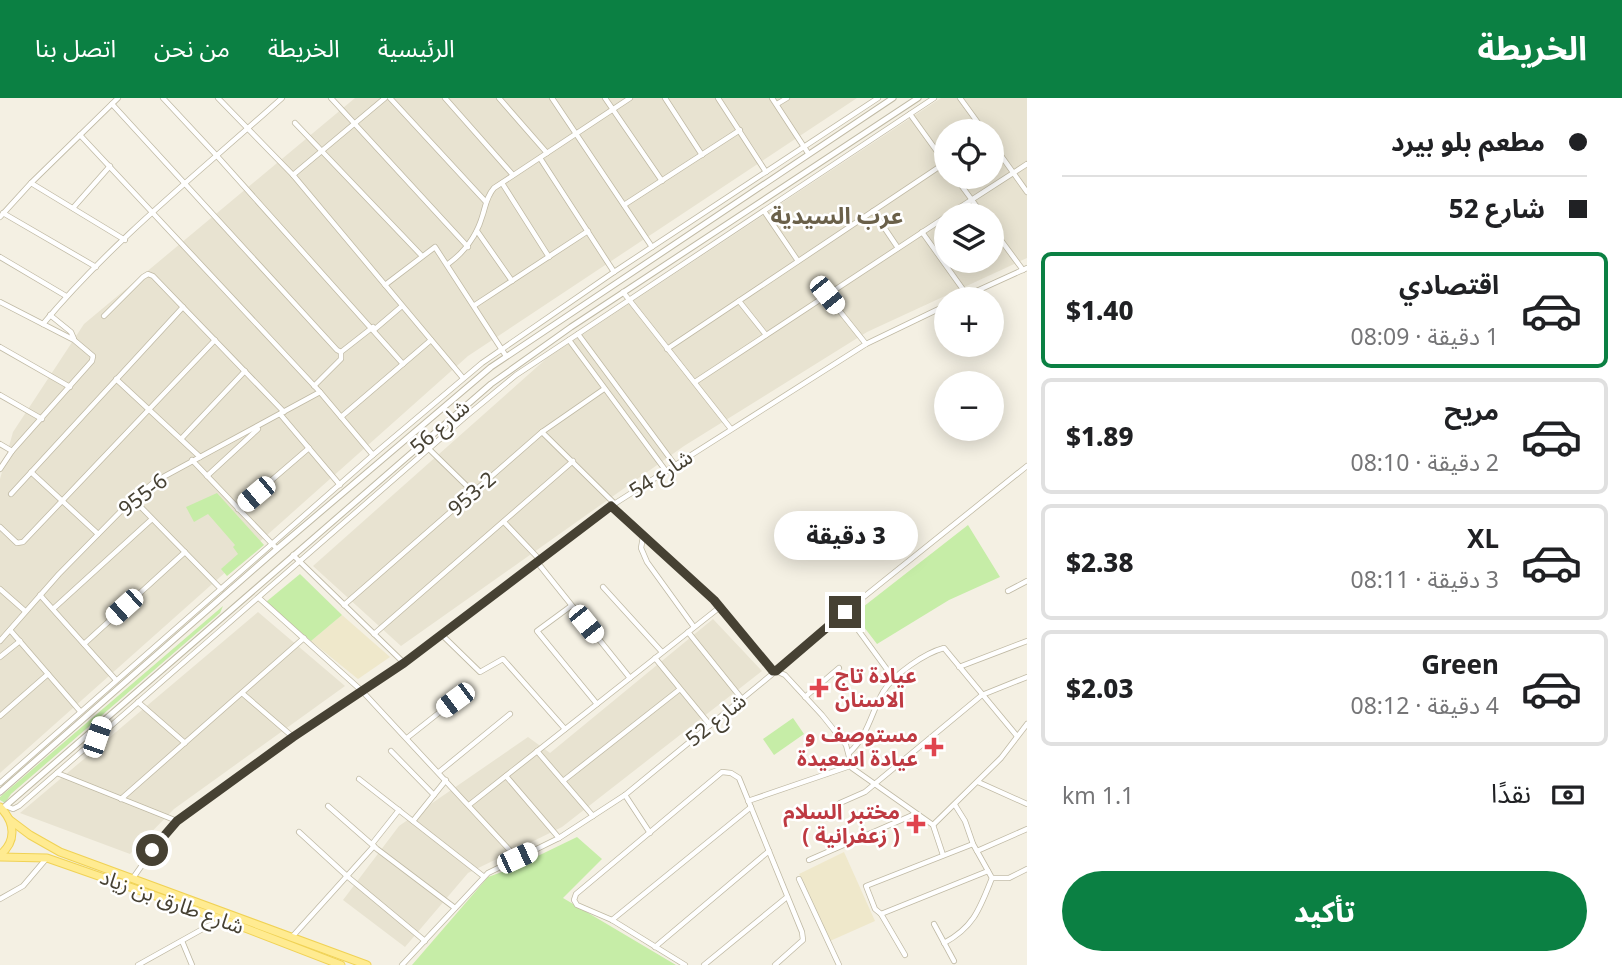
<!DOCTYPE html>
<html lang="ar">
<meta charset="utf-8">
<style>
body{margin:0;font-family:"Noto Sans","Noto Sans Arabic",sans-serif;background:#f2f2f2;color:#202124;direction:rtl;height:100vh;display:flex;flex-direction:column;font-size:26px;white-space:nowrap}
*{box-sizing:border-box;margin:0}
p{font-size:23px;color:#757577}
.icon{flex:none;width:38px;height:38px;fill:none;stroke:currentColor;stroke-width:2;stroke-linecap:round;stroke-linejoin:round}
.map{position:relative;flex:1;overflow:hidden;direction:ltr}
.panel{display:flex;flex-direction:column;background:#fff;width:595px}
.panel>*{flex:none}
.guide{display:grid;align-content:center;height:154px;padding:0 35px;background:#fff}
.controls{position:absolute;left:934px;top:21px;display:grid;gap:14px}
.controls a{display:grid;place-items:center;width:70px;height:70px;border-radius:50%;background:#fff;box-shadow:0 4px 18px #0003;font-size:35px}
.end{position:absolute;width:32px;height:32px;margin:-16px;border:9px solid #464133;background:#fff;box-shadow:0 0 0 4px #fff}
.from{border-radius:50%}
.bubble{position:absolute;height:49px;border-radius:24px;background:#fff;box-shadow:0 4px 18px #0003;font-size:23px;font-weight:800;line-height:49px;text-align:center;direction:rtl}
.car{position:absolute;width:21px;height:42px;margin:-21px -10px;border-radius:9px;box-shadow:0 0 5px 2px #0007;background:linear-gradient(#fff 24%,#345 0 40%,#fff 0 76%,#345 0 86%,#fff 0)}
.guide b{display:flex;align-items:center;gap:24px;height:66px;font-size:26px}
.guide b+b{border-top:2px solid #e0e0e0}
.guide i{width:18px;height:18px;background:#202124}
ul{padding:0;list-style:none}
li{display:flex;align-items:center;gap:21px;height:116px;margin:0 14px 10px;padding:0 21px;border:4px solid #e0e0e0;border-radius:10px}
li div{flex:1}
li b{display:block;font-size:26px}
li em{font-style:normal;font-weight:800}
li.on{border-color:#0b8043}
li>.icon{width:63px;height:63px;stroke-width:1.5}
.pay{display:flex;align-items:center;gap:18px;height:77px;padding:0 35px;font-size:26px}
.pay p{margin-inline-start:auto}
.action{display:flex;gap:14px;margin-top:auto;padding:14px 35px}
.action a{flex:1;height:80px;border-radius:42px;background:#0b8043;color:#fff;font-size:28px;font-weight:800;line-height:80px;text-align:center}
header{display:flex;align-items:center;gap:42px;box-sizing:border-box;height:98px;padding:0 35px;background:#0b8043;color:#fff}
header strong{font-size:33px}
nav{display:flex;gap:38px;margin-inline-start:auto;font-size:24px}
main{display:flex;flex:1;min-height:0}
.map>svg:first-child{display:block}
.residential{fill:#e8e3d1;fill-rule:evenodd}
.education{fill:#efe8cb}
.green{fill:#c6eda7}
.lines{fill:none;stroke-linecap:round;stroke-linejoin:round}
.minor-casing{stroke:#c0baa5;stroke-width:6}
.tertiary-casing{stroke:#c0baa5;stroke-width:7}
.primary-casing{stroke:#f0d255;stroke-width:9}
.minor{stroke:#fff;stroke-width:4.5}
.tertiary{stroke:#fff;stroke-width:5}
.primary{stroke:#ffeb91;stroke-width:7}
.route{stroke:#464133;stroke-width:9}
.health-dot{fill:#e0444e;stroke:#fff;stroke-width:2.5}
.labels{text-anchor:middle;stroke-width:5;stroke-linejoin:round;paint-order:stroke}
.street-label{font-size:21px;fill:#464133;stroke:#fff}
.health-label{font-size:21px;font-weight:bold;fill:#be3a42;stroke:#fff;text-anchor:end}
.neighbourhood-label{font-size:23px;font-weight:bold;fill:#6a6049;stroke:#fff}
</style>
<header>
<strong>الخريطة</strong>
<nav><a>الرئيسية</a><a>الخريطة</a><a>من نحن</a><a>اتصل بنا</a></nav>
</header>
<main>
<section class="panel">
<div class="guide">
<b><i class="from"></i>مطعم بلو بيرد</b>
<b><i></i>شارع 52</b>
</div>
<ul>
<li class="on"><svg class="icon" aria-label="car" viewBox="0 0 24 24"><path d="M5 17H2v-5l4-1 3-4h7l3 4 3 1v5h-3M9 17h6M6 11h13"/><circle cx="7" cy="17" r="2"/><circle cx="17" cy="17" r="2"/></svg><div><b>اقتصادي</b><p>1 دقيقة · 08:09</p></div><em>$1.40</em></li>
<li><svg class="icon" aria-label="car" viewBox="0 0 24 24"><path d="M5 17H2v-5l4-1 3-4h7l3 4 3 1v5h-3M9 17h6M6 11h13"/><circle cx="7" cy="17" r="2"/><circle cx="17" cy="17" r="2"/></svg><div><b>مريح</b><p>2 دقيقة · 08:10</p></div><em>$1.89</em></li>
<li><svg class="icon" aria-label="car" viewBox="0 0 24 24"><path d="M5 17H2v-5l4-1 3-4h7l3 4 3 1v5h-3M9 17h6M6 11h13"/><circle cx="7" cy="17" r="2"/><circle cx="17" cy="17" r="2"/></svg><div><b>XL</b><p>3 دقيقة · 08:11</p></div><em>$2.38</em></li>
<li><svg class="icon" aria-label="car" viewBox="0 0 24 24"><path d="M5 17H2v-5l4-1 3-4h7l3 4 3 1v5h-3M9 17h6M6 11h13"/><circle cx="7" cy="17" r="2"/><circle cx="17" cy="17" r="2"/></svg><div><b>Green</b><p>4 دقيقة · 08:12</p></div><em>$2.03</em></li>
</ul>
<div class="pay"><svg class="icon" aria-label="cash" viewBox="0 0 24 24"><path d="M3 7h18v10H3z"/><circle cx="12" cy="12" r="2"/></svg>نقدًا<p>1.1 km</p></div>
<div class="action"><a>تأكيد</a></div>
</section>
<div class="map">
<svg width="1027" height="867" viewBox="0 0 1027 867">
<rect width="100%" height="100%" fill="#f4f0e3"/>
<g class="residential">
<polygon points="355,0 857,0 468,258 0,675 0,381 13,334 84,226"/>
<path d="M941 0H1027V160L867 234 684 348 401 548 313 468 547 260ZM947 33H992V79H947ZM947 117H992V163H947Z"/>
<polygon points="258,514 345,588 174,711 130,756 20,715"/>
<polygon points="713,521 762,573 562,729 468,775 405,849 343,802 399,728 528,639 550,655"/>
</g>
<g class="education">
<polygon points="342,517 390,559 358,581 311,543"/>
<polygon points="844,754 875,823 830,843 799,776"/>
</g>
<g class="green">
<polygon points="217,395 264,447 227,478 221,471 238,456 233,449 235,447 208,416 194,424 186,409"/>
<polygon points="968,427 1000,479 949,502 877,546 854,516"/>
<polygon points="300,476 342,517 311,543 266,504"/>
<polygon points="223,508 220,515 11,696 5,705 0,702 0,699"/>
<polygon points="793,620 804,636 774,657 763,641"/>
<polygon points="577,739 602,761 563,800 676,867 412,867 488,779 513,770"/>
</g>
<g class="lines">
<g class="minor-casing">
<g id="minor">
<polyline points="163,0 217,58 403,266"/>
<polyline points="218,0 293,77 463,280"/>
<polyline points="331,0 468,149"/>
<polyline points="390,0 486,104"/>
<polyline points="445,0 513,77"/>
<polyline points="499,0 547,55"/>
<polyline points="552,0 652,149"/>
<polyline points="605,0 662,83"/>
<polyline points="665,0 702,57"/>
<polyline points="718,0 766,74"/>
<polyline points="772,0 808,55"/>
<polyline points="960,0 984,33"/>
<polyline points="112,6 337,252 341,254"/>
<polyline points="777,6 787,0"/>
<polyline points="910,16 946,66"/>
<polyline points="295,25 422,158"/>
<polyline points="80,37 320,294 373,357"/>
<polyline points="992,45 1027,94"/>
<polyline points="540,60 614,174"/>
<polyline points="293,77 385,0"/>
<polyline points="955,79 983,117"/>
<polyline points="31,85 125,142"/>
<polyline points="502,85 549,159"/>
<polyline points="624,107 740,32"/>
<polyline points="73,110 110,68"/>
<polyline points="764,113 798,163"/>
<polyline points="873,113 898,150"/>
<polyline points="3,115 96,169"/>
<polyline points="948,117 1027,66"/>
<polyline points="0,119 31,85 118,0"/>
<polyline points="992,130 1023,172"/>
<polyline points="477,133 512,183"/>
<polyline points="922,134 967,197"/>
<polyline points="0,159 66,198"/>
<path d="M448 166C466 153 477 138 483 116 486 106 487 98 494 90L630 0"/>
<polyline points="385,187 435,149 506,258"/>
<polyline points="623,194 731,331"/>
<polyline points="827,197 866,246"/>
<polyline points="959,201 1027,170"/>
<polyline points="739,203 766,237"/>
<polyline points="0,204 74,242 93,258 92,263 12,353 0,371"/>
<polyline points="475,207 588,133"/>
<polyline points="50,217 71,234 74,241"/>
<polyline points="104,218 143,179 148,176 153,178 284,314"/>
<path d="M43 226C113 142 201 73 282 0"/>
<polyline points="375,231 402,208"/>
<polyline points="578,236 675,367"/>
<polyline points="569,242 666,373"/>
<polyline points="0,249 70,289"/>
<polyline points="667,251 945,65"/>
<polyline points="116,281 200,359"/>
<polyline points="695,284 947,118"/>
<polyline points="314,288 341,261 341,254 373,229"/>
<polyline points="0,297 42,321"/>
<polyline points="280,316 340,387"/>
<polyline points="341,319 431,242"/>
<polyline points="542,334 615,406"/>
<polyline points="181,341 245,273"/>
<polyline points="0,346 12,353"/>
<polyline points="429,351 473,394"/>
<polyline points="192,362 277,451"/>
<polyline points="31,374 98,436"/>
<polyline points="207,378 258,331"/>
<polyline points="11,396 183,209"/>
<polyline points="134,402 221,491"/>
<polyline points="611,408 708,497 770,570 785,577 822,617 846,647 852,670 933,727 943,757"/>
<polyline points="238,411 309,350"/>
<polyline points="504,424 540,462"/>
<polyline points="0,429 17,445 23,444 215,242"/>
<polyline points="643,439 641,450 647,464 694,529"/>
<polyline points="293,457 404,565"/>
<polyline points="537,464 630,580"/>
<polyline points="603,489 662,554"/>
<polyline points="0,491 25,513"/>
<polyline points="1008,493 1027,483"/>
<polyline points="40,497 116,582"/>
<polyline points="259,500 363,594 517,760"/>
<polyline points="344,507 542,334 604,291"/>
<polyline points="571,508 537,533 597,606"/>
<polyline points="53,511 152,421"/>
<polyline points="845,514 894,581"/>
<polyline points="10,532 80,613"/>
<polyline points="688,534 742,601"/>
<polyline points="374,536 573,363"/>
<polyline points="441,536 480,574 503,561 565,631"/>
<polyline points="0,543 59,476 121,413 154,384 320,294"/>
<polyline points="84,546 185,454"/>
<polyline points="0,559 20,543"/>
<polyline points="655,560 710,627"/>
<polyline points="959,569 1027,543"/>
<polyline points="242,595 293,639"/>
<polyline points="805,599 839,570"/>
<polyline points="138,604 185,645"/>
<polyline points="0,618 48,576"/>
<polyline points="407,640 455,602"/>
<polyline points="391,653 434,697"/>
<polyline points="537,653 593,718"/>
<path d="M849 655C868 638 871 615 883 594 894 576 925 555 944 550L1017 638"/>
<polyline points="439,674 510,616"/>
<polyline points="57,675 177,723"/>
<polyline points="506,678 559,740"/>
<polyline points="359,681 483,778"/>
<polyline points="563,683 680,591"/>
<polyline points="978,684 1027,706"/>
<polyline points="0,685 373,357 482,265 614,174 878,0"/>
<polyline points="625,697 650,735"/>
<polyline points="121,701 304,540"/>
<polyline points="748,703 850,668"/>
<polyline points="840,705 865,694 982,597 1027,579"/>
<polyline points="469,707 720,509"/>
<polyline points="955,707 965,723 973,746 992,780"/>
<polyline points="6,708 13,711 19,708 464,320 516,277 934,0"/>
<polyline points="328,708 377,751 455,810"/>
<polyline points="413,723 446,682"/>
<polyline points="933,727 1001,660 1027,626"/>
<polyline points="299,734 348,779 425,843"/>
<polyline points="372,746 399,712"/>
<polyline points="977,753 1027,731"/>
<polyline points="809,762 915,716"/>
<polyline points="133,780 152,753 177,723 293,639 404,565 611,408 866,246 947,207"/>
<polyline points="992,780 1009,780 1027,771"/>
<polyline points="799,781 839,867"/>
<polyline points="0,801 23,788 46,761"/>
<polyline points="881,816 988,773"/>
<polyline points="612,822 751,709"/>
<polyline points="934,826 954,863"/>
<polyline points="292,839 374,748"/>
<polyline points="182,843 192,867"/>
<path d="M944 845C974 829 980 810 992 780"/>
<polyline points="655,849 769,753"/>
<polyline points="905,857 881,816 875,811 866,788 973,746"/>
<polyline points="138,867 208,828 224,823"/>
<polyline points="402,867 488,775 559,740 625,697 776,573 845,514 1027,368"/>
<polyline points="685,867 612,822 577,807 574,802 576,796 722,674 731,675 739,680 802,834 803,842 775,867"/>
<polyline points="704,867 787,799"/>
</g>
</g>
<g class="tertiary-casing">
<g id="tertiary">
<polyline points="98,639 102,626"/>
<polyline points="0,694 277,451 491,269 893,0"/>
<polyline points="2,711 491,286 571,229 918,0"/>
</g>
</g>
<g class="primary-casing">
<g id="primary">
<path d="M0 709C15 724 17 743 0 757"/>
<polyline points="10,722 30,737 60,754 367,867"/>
<polyline points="0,759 47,760 227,823 341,867"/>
</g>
</g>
<use href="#minor" class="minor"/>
<use href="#tertiary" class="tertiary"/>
<use href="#primary" class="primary"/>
</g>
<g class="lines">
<polyline class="route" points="152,752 177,723 293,639 404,565 611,408 714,502 773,573 776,573 845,514"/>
</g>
<g class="health-dot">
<path d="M815.5 579.5h7v7h7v7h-7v7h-7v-7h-7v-7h7z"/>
<path d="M930.5 638.5h7v7h7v7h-7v7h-7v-7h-7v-7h7z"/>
<path d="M912.5 715.5h7v7h7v7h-7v7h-7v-7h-7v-7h7z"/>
</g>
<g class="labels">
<g class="street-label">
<text transform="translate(440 329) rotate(-41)" y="7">شارع 56</text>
<text transform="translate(661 376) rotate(-33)" y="7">شارع 54</text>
<text transform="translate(472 396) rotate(-41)" y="7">953-2</text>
<text transform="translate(143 397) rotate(-38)" y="7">955-6</text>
<text transform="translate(716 622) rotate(-39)" y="7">شارع 52</text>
<text transform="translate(172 804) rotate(20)" y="7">شارع طارق بن زياد</text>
</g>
<g class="health-label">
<text x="835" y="585" text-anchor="start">عيادة تاج<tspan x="835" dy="24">الاسنان</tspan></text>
<text x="918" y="644">مستوصف و<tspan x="918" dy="24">عيادة اسعيدة</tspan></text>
<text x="900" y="721">مختبر السلام<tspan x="900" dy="24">( زعفرانية )</tspan></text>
</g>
<g class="neighbourhood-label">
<text x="837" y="126">عرب السيدية</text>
</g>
</g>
</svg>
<div class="controls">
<a><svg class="icon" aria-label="locate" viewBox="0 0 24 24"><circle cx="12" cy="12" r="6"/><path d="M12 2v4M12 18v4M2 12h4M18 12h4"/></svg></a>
<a><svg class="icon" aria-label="layers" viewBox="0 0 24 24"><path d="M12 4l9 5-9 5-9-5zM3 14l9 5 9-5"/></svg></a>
<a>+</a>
<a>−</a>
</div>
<i class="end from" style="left:152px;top:752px"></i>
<i class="end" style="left:845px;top:514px"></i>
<div class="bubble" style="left:774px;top:413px;width:144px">3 دقيقة</div>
<i class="car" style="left:827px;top:197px;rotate:141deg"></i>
<i class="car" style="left:256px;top:396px;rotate:230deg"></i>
<i class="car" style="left:124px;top:509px;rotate:228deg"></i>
<i class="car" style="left:586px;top:526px;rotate:141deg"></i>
<i class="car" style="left:455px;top:602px;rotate:233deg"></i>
<i class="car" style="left:97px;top:639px;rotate:19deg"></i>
<i class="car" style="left:517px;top:760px;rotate:65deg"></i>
</div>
</main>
